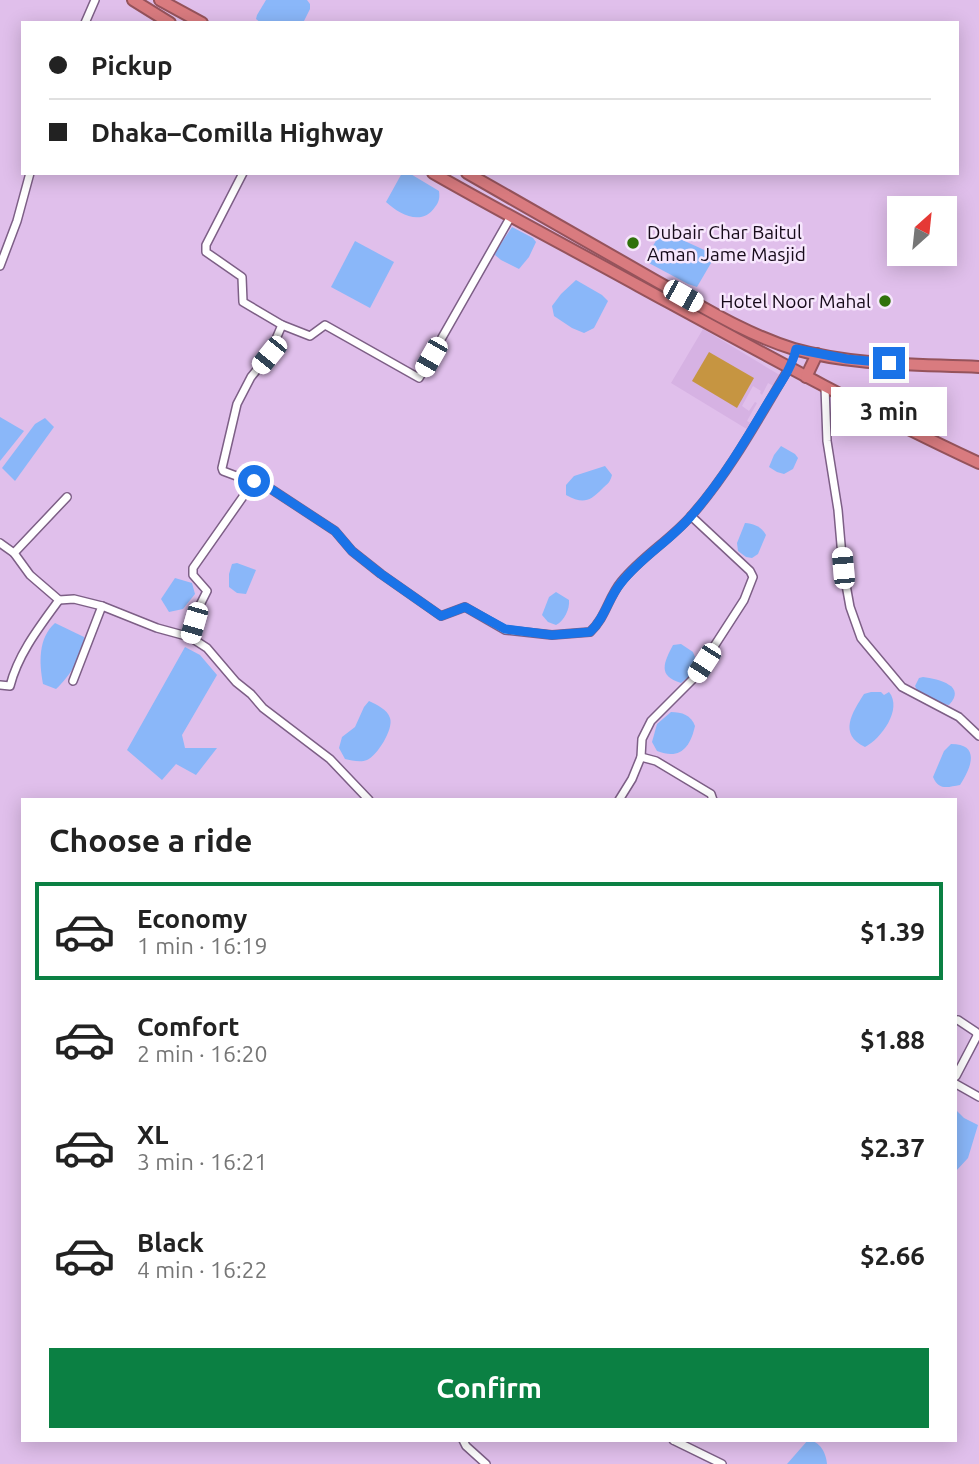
<!DOCTYPE html>
<meta charset="utf-8">
<style>
body{margin:0;font-family:Ubuntu,sans-serif;background:#f2f2f2;color:#222;height:100vh;display:flex;flex-direction:column;font-size:26px;white-space:nowrap}
*{box-sizing:border-box;margin:0}
p{font-size:23px;color:#767676}
.icon{flex:none;width:38px;height:38px;fill:none;stroke:currentColor;stroke-width:2;stroke-linecap:round;stroke-linejoin:round}
.map{position:relative;flex:1;overflow:hidden}
.drawer{position:absolute;left:21px;top:798px;width:936px;height:644px;display:flex;flex-direction:column;background:#fff;border-radius:0px;box-shadow:0 4px 18px #0003}
.drawer>*{flex:none}
.guide{position:absolute;left:21px;top:21px;width:938px;height:154px;border-radius:0px;box-shadow:0 4px 18px #0003;display:grid;align-content:center;height:154px;padding:0 28px;background:#fff}
.needle{width:46px;rotate:27deg}
.fabs{position:absolute;left:887px;top:196px;display:grid;gap:14px}
.fabs a{display:grid;place-items:center;width:70px;height:70px;border-radius:0px;background:#fff;box-shadow:0 4px 18px #0003;font-size:35px}
.end{position:absolute;width:32px;height:32px;margin:-16px;border:9px solid #1a73e8;background:#fff;box-shadow:0 0 0 4px #fff}
.from{border-radius:50%}
.bubble{position:absolute;height:49px;border-radius:0px;background:#fff;box-shadow:0 4px 18px #0003;font-size:23px;font-weight:700;line-height:49px;text-align:center}
.car{position:absolute;width:21px;height:42px;margin:-21px -10px;border-radius:9px;box-shadow:0 0 5px 2px #0007;background:linear-gradient(#fff 24%,#345 0 40%,#fff 0 76%,#345 0 86%,#fff 0)}
.guide b{display:flex;align-items:center;gap:24px;height:66px;font-size:26px}
.guide b+b{border-top:2px solid #e0e0e0}
.guide i{width:18px;height:18px;background:#222}
ul{padding:0;list-style:none}
li{display:flex;align-items:center;gap:21px;height:98px;margin:0 14px 10px;padding:0 14px;border:4px solid transparent;border-radius:0px}
li div{flex:1}
li b{display:block;font-size:26px}
li em{font-style:normal;font-weight:700}
li.active{border-color:#0b8043}
li>.icon{width:63px;height:63px;stroke-width:1.5}
h2{padding:0 28px;font-size:32px;line-height:84px}
.button{display:flex;gap:14px;margin-top:auto;padding:14px 28px}
.button a{flex:1;height:80px;border-radius:0px;background:#0b8043;color:#fff;font-size:28px;font-weight:700;line-height:80px;text-align:center}
.map>svg:first-child{display:block}
.built{fill:#d6b2e3;fill-rule:evenodd}
.green{fill:#c69541}
.water{fill:#8ab7f9}
.lines{fill:none;stroke-linecap:round;stroke-linejoin:round}
.minor-casing{stroke:#7d5f86;stroke-width:10}
.highway-casing{stroke:#95535b;stroke-width:14}
.minor{stroke:#fff;stroke-width:7}
.highway{stroke:#d97b7f;stroke-width:10}
.route{stroke:#1a73e8;stroke-width:9}
.poi-dot{fill:#30710b;stroke:#f7e7fd;stroke-width:2.5}
.labels{text-anchor:middle;stroke-width:5;stroke-linejoin:round;paint-order:stroke}
.poi-label{font-size:19px;fill:#160a19;stroke:#f7e7fd;text-anchor:start}
</style>
<div class="map">
<svg width="979" height="1464" viewBox="0 0 979 1464">
<rect width="100%" height="100%" fill="#e0bfeb"/>
<path class="built" d="M703 329 783 377 750 431 671 383ZM768 383 775 387 754 425 747 421 757 403 755 402 749 411 742 406 753 386 761 391 760 393 762 395Z"/>
<polygon class="green" points="709,352 754,378 737,408 692,381"/>
<g class="water">
<polygon points="266,0 307,0 310,4 310,9 303,23 261,23 256,19 257,15"/>
<path d="M402 173H409L439 191C440 198 439 202 435 207 422 227 399 214 386 202Z"/>
<polygon points="512,227 533,238 536,242 529,257 519,269 501,260 495,255 496,251"/>
<polygon points="667,233 711,253 711,263 697,287 688,284 647,262 647,256 660,234"/>
<polygon points="355,241 394,262 370,308 331,287"/>
<polygon points="576,280 602,295 608,301 594,328 584,333 572,328 554,316 552,306 561,294"/>
<polygon points="0,417 24,431 0,461"/>
<polygon points="45,418 54,427 15,481 2,468 35,424"/>
<polygon points="781,446 795,454 798,458 793,469 784,474 777,472 769,467 774,455"/>
<path d="M605 466 612 475C610 483 607 484 602 489 589 502 583 504 566 495V485L574 476Z"/>
<path d="M745 523C754 524 761 526 766 535L758 554 752 558 746 557 738 551 737 543Z"/>
<polygon points="237,563 256,570 246,594 237,593 229,587 229,574 232,564"/>
<polygon points="175,578 192,583 195,594 183,609 169,612 161,599"/>
<path d="M556 592 569 600C570 609 564 621 556 625L548 622 542 615 549 597Z"/>
<path d="M55 623 84 637C84 655 69 677 56 689L43 684C39 663 38 638 55 623Z"/>
<path d="M681 644 693 652 695 657 690 676 681 683C657 676 664 662 673 645Z"/>
<polygon points="185,647 200,655 217,675 182,735 185,748 217,748 196,775 176,764 162,780 127,750"/>
<path d="M923 677C939 679 967 686 949 705L943 704 917 690 915 686 919 678Z"/>
<path d="M871 692H881L884 695 889 692C903 709 881 739 865 747 838 734 852 713 864 694Z"/>
<path d="M369 701C377 705 387 709 390 718 394 729 377 756 367 760 360 763 351 760 345 759L339 748 342 737 355 727 364 707Z"/>
<path d="M671 712C682 712 691 715 695 726 690 748 680 760 657 751L652 742 657 724Z"/>
<path d="M951 744C979 744 973 765 960 785 948 787 939 791 933 777L944 751Z"/>
<polygon points="956,1110 964,1118 978,1125 968,1158 956,1171"/>
<path d="M808 1440C820 1441 826 1453 827 1464H787Z"/>
</g>
<g class="lines">
<g class="minor-casing">
<g id="minor">
<polyline points="85,23 95,0"/>
<polyline points="243,173 206,245 206,252 242,277 243,302 282,325 310,336 325,325 419,378 510,218"/>
<polyline points="0,266 17,221 30,173"/>
<path d="M282 325 269 355 251 377 237 404 222 468 223 471 271 489 335 531 352 551 381 574 441 616 465 607 505 630 552 635 590 632C606 617 608 598 621 582 641 557 670 540 691 516 730 472 759 418 789 368"/>
<polyline points="825,387 827,441 838,510 843,568 850,607 861,638 902,687 959,717 979,736"/>
<path d="M0 543 14 553 30 575 59 600C40 626 18 654 10 686L0 685"/>
<polyline points="14,553 67,497"/>
<polyline points="59,600 74,599 102,606 157,628 190,637 207,648 236,682 251,694 263,708 330,759 369,800"/>
<polyline points="190,637 198,609 207,591 193,575 193,568 254,481"/>
<polyline points="73,681 102,606"/>
<polyline points="641,757 656,761 711,794 713,800"/>
<polyline points="619,800 632,779 641,757 642,739 651,721 693,679 744,600 753,577 750,571 691,516"/>
<polyline points="956,1076 977,1036 976,1032 958,1020"/>
<polyline points="956,1084 979,1097"/>
<polyline points="463,1440 466,1446 486,1464"/>
<polyline points="673,1440 722,1464"/>
</g>
</g>
<g class="highway-casing">
<g id="highway">
<polyline points="133,0 170,23"/>
<polyline points="160,0 202,23"/>
<path d="M433 173C501 212 570 248 639 286 751 347 863 409 979 463"/>
<path d="M467 173C530 209 593 245 656 281 701 306 745 334 794 349 854 366 918 364 979 367"/>
<polyline points="806,377 817,354"/>
</g>
</g>
<use href="#minor" class="minor"/>
<use href="#highway" class="highway"/>
</g>
<g class="lines">
<path class="route" d="M254 481 271 489 335 531 352 551 381 574 441 616 465 607 505 629 552 635 590 632C606 617 608 598 621 583 641 557 670 541 691 516 721 482 746 440 769 401 779 385 792 368 796 349L847 359 889 363"/>
</g>
<g class="poi-dot">
<circle cx="633" cy="243" r="7"/>
<circle cx="885" cy="301" r="7"/>
</g>
<g class="labels">
<g class="poi-label">
<text x="647" y="239">Dubair Char Baitul<tspan x="647" dy="22">Aman Jame Masjid</tspan></text>
<text x="871" y="308" text-anchor="end">Hotel Noor Mahal</text>
</g>
</g>
</svg>
<div class="fabs">
<a><svg class="needle" viewBox="-14 -14 28 28"><path d="M0-13l5 13h-10z" fill="#e53935"/><path d="M0 13l5-13h-10z" fill="#767676"/></svg></a>
</div>
<i class="end from" style="left:254px;top:481px"></i>
<i class="end" style="left:889px;top:363px"></i>
<div class="bubble" style="left:831px;top:387px;width:116px">3 min</div>
<i class="car" style="left:683px;top:296px;rotate:119deg"></i>
<i class="car" style="left:269px;top:355px;rotate:219deg"></i>
<i class="car" style="left:431px;top:357px;rotate:210deg"></i>
<i class="car" style="left:843px;top:568px;rotate:355deg"></i>
<i class="car" style="left:194px;top:623px;rotate:196deg"></i>
<i class="car" style="left:704px;top:663px;rotate:213deg"></i>
<div class="guide">
<b><i class="from"></i>Pickup</b>
<b><i></i>Dhaka–Comilla Highway</b>
</div>
<section class="drawer">
<h2>Choose a ride</h2>
<ul>
<li class="active"><svg class="icon" aria-label="car" viewBox="0 0 24 24"><path d="M5 17H2v-5l4-1 3-4h7l3 4 3 1v5h-3M9 17h6M6 11h13"/><circle cx="7" cy="17" r="2"/><circle cx="17" cy="17" r="2"/></svg><div><b>Economy</b><p>1 min · 16:19</p></div><em>$1.39</em></li>
<li><svg class="icon" aria-label="car" viewBox="0 0 24 24"><path d="M5 17H2v-5l4-1 3-4h7l3 4 3 1v5h-3M9 17h6M6 11h13"/><circle cx="7" cy="17" r="2"/><circle cx="17" cy="17" r="2"/></svg><div><b>Comfort</b><p>2 min · 16:20</p></div><em>$1.88</em></li>
<li><svg class="icon" aria-label="car" viewBox="0 0 24 24"><path d="M5 17H2v-5l4-1 3-4h7l3 4 3 1v5h-3M9 17h6M6 11h13"/><circle cx="7" cy="17" r="2"/><circle cx="17" cy="17" r="2"/></svg><div><b>XL</b><p>3 min · 16:21</p></div><em>$2.37</em></li>
<li><svg class="icon" aria-label="car" viewBox="0 0 24 24"><path d="M5 17H2v-5l4-1 3-4h7l3 4 3 1v5h-3M9 17h6M6 11h13"/><circle cx="7" cy="17" r="2"/><circle cx="17" cy="17" r="2"/></svg><div><b>Black</b><p>4 min · 16:22</p></div><em>$2.66</em></li>
</ul>
<div class="button"><a>Confirm</a></div>
</section>
</div>
